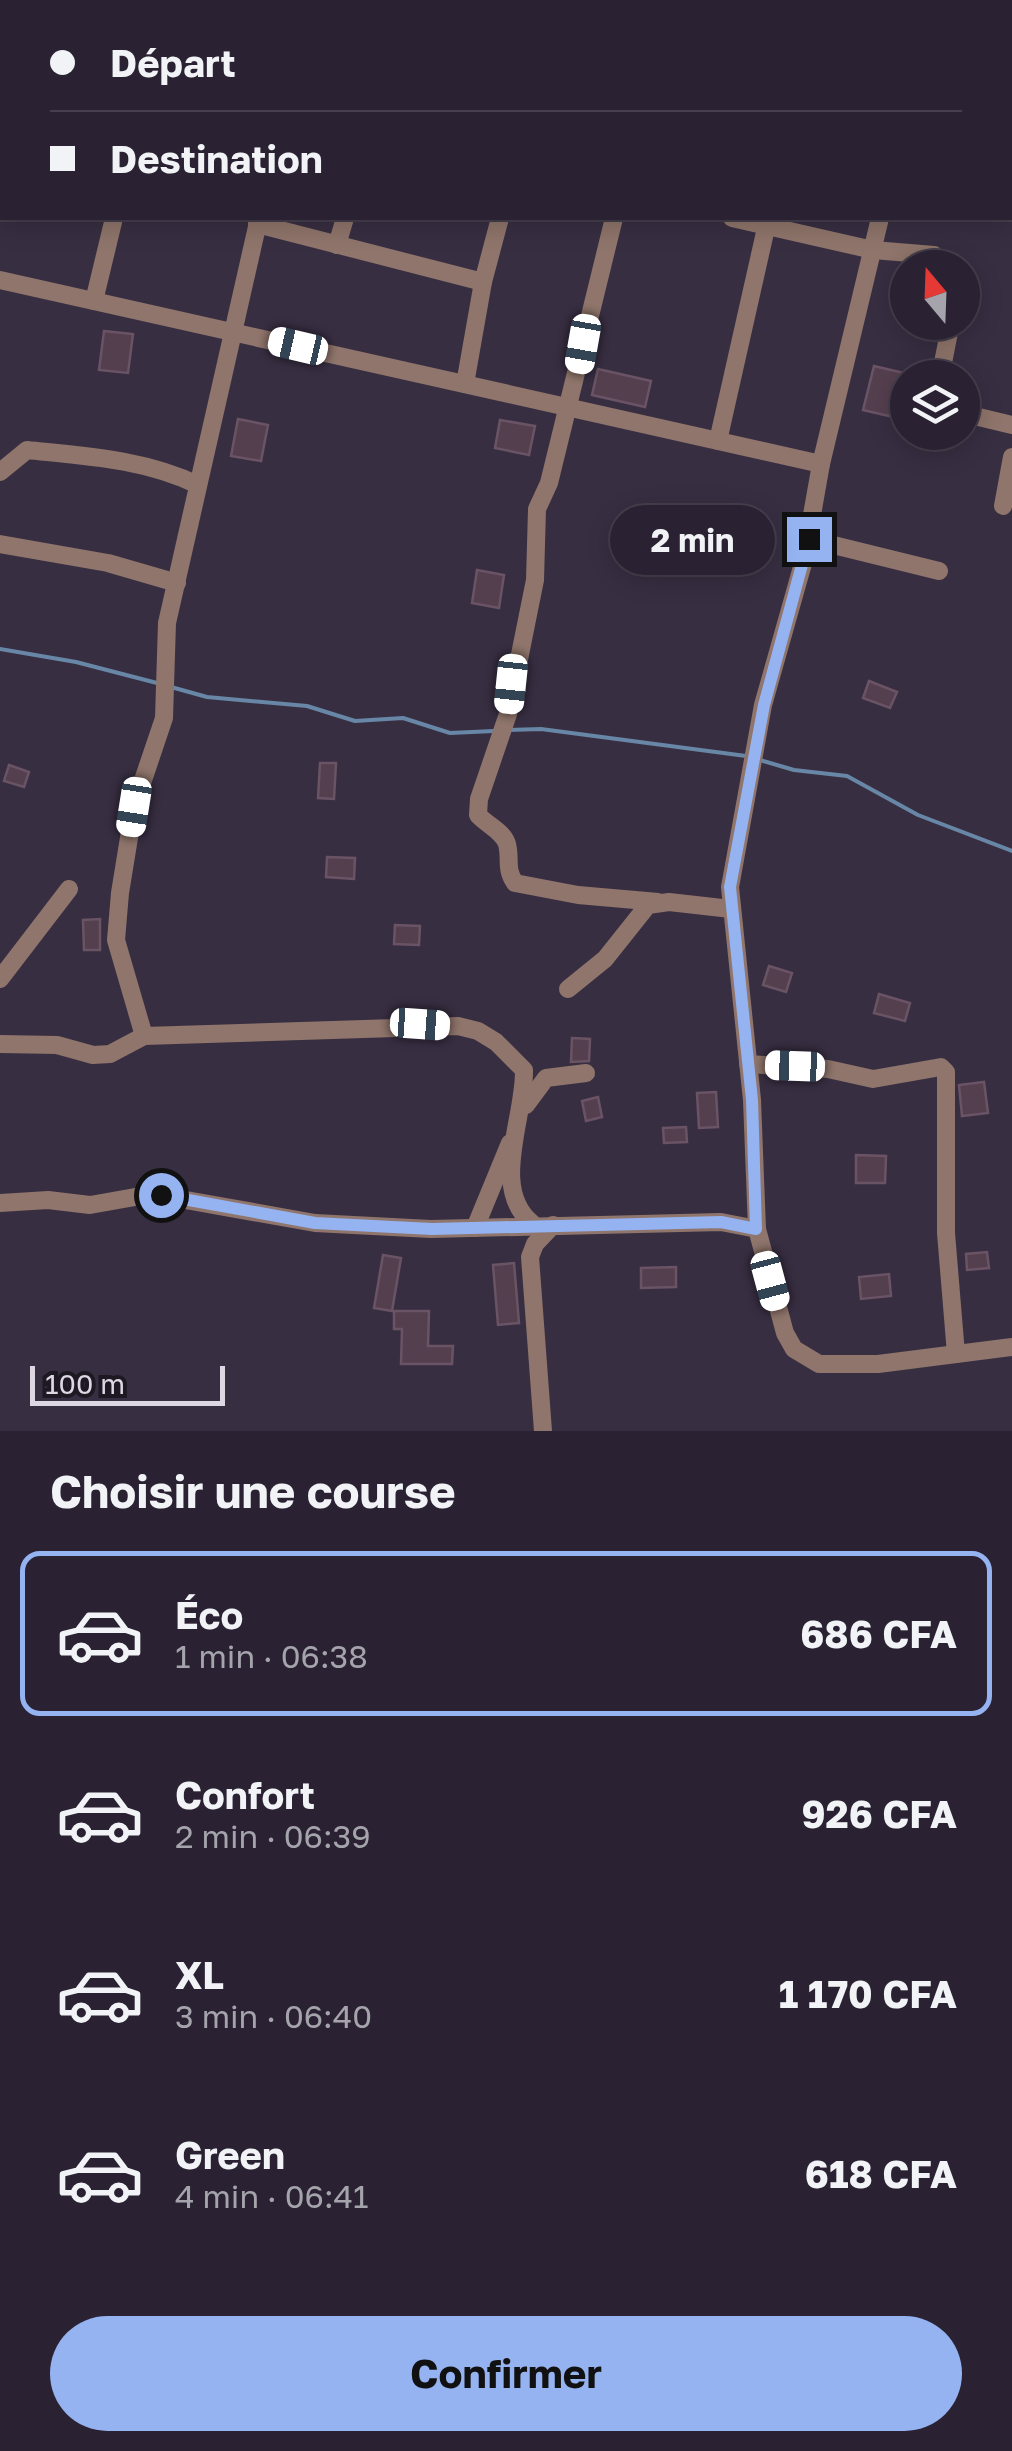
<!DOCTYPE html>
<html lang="fr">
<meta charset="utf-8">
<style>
body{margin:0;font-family:"Golos Text",sans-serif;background:#322a3a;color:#f1f3f6;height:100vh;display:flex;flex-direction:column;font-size:38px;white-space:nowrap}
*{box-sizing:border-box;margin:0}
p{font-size:32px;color:#a5a4ac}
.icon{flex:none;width:55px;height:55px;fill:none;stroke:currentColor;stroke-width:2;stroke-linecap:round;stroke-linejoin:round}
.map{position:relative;height:1431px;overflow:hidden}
.drawer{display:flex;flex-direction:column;background:#2a2232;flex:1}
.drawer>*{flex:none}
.banner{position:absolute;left:0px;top:0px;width:1012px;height:220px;box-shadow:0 5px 25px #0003,0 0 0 2px #463f4d;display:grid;align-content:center;height:220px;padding:0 50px;background:#2a2232}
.needle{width:65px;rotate:341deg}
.controls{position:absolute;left:890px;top:250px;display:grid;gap:20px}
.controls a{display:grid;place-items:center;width:90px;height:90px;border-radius:50%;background:#2a2232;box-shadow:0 5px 25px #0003,0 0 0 2px #463f4d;font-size:50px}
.scale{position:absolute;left:30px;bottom:25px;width:195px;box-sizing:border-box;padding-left:10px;border:5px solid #ddd7e4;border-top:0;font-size:28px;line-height:35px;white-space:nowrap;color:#ddd7e4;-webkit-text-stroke:8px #1d1822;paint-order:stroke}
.end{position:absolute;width:45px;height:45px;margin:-22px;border:12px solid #95b2f1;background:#111;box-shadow:0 0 0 5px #111}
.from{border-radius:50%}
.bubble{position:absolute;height:70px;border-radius:35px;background:#2a2232;box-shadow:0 5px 25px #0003,0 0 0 2px #463f4d;font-size:32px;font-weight:700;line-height:70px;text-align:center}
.car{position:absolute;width:30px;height:60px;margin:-30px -15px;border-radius:12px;box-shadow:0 0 8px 2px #0007;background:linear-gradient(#fff 24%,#345 0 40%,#fff 0 76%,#345 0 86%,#fff 0)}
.banner b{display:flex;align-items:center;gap:35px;height:95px;font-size:38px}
.banner b+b{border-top:2px solid #463f4d}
.banner i{width:25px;height:25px;background:#f1f3f6}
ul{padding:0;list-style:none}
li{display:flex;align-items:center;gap:30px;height:165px;margin:0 20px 15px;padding:0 30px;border:5px solid transparent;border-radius:20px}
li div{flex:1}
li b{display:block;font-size:38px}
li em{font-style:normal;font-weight:700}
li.selected{border-color:#95b2f1}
li>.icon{width:90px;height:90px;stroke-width:1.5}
h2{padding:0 50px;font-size:45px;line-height:120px}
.cta{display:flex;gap:20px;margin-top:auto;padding:20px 50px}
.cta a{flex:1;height:115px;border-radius:60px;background:#95b2f1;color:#111;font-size:40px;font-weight:700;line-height:115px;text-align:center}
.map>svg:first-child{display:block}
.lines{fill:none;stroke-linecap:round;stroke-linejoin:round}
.stream{stroke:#6886a6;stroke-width:4}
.building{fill:#543f4f;stroke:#695364;stroke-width:2.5}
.minor{stroke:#8f756b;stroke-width:18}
.route{stroke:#95b2f1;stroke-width:12}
</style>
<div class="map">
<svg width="1012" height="1431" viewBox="0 0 1012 1431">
<rect width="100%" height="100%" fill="#382e42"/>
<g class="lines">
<g class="stream">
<polyline points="208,2 218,0"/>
<polyline points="0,94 2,94"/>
<polyline points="1010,193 1012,198"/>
<polyline points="0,649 76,662 157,683"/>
<polyline points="171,687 207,697 307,706 355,721 403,718 450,733 494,731"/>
<polyline points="508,730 541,729 746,756"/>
<polyline points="760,760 794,770 847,776 918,815 1012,851"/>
</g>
</g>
<g class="building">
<polygon points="897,279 908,281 908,310 891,306"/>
<polygon points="104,331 133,334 128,373 99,370"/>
<polygon points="874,366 908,374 906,420 863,410"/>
<polygon points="598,369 651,381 645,407 592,395"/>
<polygon points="238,419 268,425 261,461 231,456"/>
<polygon points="500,420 535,426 529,455 495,448"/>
<polygon points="477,570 504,575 499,608 472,603"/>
<polygon points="869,681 897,692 890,708 863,698"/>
<polygon points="320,763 336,763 334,799 318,798"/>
<polygon points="9,765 29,772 24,787 4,781"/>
<polygon points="327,857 355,858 354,879 326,877"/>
<polygon points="100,919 100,950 84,950 83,920"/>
<polygon points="395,925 420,926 419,945 394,944"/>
<polygon points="769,966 792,973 786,992 763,985"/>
<polygon points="879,994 910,1003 905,1021 874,1013"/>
<polygon points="572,1038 590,1039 589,1061 571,1062"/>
<polygon points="984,1082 988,1113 962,1116 959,1085"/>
<polygon points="716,1092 718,1127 699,1128 697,1093"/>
<polygon points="598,1097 602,1117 586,1121 582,1101"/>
<polygon points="686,1127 687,1142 664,1143 663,1128"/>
<polygon points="856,1155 886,1156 885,1183 856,1183"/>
<polygon points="987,1252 989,1268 967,1270 966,1254"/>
<polygon points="383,1255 401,1258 392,1311 374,1308"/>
<polygon points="514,1263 519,1323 498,1325 493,1265"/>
<polygon points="676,1267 676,1287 641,1288 641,1268"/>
<polygon points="889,1274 891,1296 861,1299 859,1277"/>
<polygon points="394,1311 429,1311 428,1346 453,1346 452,1364 401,1364 402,1329 394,1329"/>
</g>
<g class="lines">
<g class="minor">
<polyline points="335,0 343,2"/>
<polyline points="314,2 315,0"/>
<polyline points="931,2 932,0"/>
<polyline points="1010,41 1012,32"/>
<polyline points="0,46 2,46"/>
<polyline points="1010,79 1012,84"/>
<path d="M614 218 549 483 537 509 535 580 508 714 479 799 478 815C487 825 503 831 507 844 511 859 505 869 515 883L578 895 658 902"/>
<polyline points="732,218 873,250 934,255 950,268"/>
<polyline points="257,224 483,282 465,384"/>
<polyline points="337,245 345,218"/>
<polyline points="0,280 821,464"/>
<polyline points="483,282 500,218"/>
<polyline points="94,301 114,218"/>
<polyline points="940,378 951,322"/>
<polyline points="962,413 1012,425"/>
<polyline points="718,441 766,228"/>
<path d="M0 472 27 450C85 456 144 459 198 485"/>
<polyline points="1003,506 1012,457"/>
<polyline points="809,539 939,571"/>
<polyline points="0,544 108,563 177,583"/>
<polyline points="0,979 69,889"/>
<polyline points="568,989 605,959 648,905 669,902 731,909"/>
<polyline points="144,1036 116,940 120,893 134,807 164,718 167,623 259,218"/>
<path d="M0 1044 57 1045 93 1055 110 1054 144 1036 458 1026 478 1031 496 1042 524 1070C525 1118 489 1190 533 1224"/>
<polyline points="748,1064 828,1069 873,1079 941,1067 946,1072 946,1233 956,1354"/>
<polyline points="526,1105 546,1078 586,1073"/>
<polyline points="0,1203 48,1200 90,1205 152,1194 315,1223 431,1229 721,1222 757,1229 785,1333 794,1349 819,1364 878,1364 1012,1347"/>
<polyline points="475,1228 510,1143"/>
<polyline points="757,1229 752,1100 730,887 763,705 804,560 821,464 880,218"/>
<polyline points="543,1431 530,1257 535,1244 553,1225"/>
</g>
</g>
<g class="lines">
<polyline class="route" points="161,1195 315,1223 432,1229 721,1222 756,1229 752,1100 730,887 764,705 809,539"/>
</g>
</svg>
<div class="controls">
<a><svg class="needle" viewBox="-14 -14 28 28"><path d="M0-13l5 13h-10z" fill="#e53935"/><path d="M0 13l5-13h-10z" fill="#a5a4ac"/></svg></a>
<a><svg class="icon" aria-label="layers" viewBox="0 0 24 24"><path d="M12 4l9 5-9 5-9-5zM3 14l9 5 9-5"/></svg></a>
</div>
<div class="scale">100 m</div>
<i class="end from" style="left:161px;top:1195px"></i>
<i class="end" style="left:809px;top:539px"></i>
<div class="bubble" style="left:610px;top:505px;width:165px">2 min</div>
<i class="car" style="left:583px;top:344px;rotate:190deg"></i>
<i class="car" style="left:298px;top:346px;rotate:283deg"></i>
<i class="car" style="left:511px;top:684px;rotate:186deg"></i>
<i class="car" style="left:134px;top:807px;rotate:189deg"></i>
<i class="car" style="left:420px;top:1024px;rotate:94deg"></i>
<i class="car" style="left:795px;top:1066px;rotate:272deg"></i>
<i class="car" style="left:770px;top:1281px;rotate:165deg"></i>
<div class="banner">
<b><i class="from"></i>Départ</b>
<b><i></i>Destination</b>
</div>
</div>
<section class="drawer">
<h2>Choisir une course</h2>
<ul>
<li class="selected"><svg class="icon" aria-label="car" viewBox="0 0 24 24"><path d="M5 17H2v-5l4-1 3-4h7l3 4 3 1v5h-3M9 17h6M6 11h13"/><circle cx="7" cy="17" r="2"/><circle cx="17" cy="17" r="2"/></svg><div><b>Éco</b><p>1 min · 06:38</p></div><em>686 CFA</em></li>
<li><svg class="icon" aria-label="car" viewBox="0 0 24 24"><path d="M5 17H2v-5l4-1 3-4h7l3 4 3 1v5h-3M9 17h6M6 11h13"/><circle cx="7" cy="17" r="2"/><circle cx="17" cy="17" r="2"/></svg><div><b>Confort</b><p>2 min · 06:39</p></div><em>926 CFA</em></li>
<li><svg class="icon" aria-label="car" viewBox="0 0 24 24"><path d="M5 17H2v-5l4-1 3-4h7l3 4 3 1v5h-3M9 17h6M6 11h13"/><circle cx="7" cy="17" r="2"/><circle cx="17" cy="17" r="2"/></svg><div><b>XL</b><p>3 min · 06:40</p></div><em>1 170 CFA</em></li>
<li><svg class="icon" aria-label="car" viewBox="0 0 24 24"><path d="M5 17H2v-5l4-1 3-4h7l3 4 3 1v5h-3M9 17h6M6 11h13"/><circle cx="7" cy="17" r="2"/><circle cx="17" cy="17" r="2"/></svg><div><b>Green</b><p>4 min · 06:41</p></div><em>618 CFA</em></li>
</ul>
<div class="cta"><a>Confirmer</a></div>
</section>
